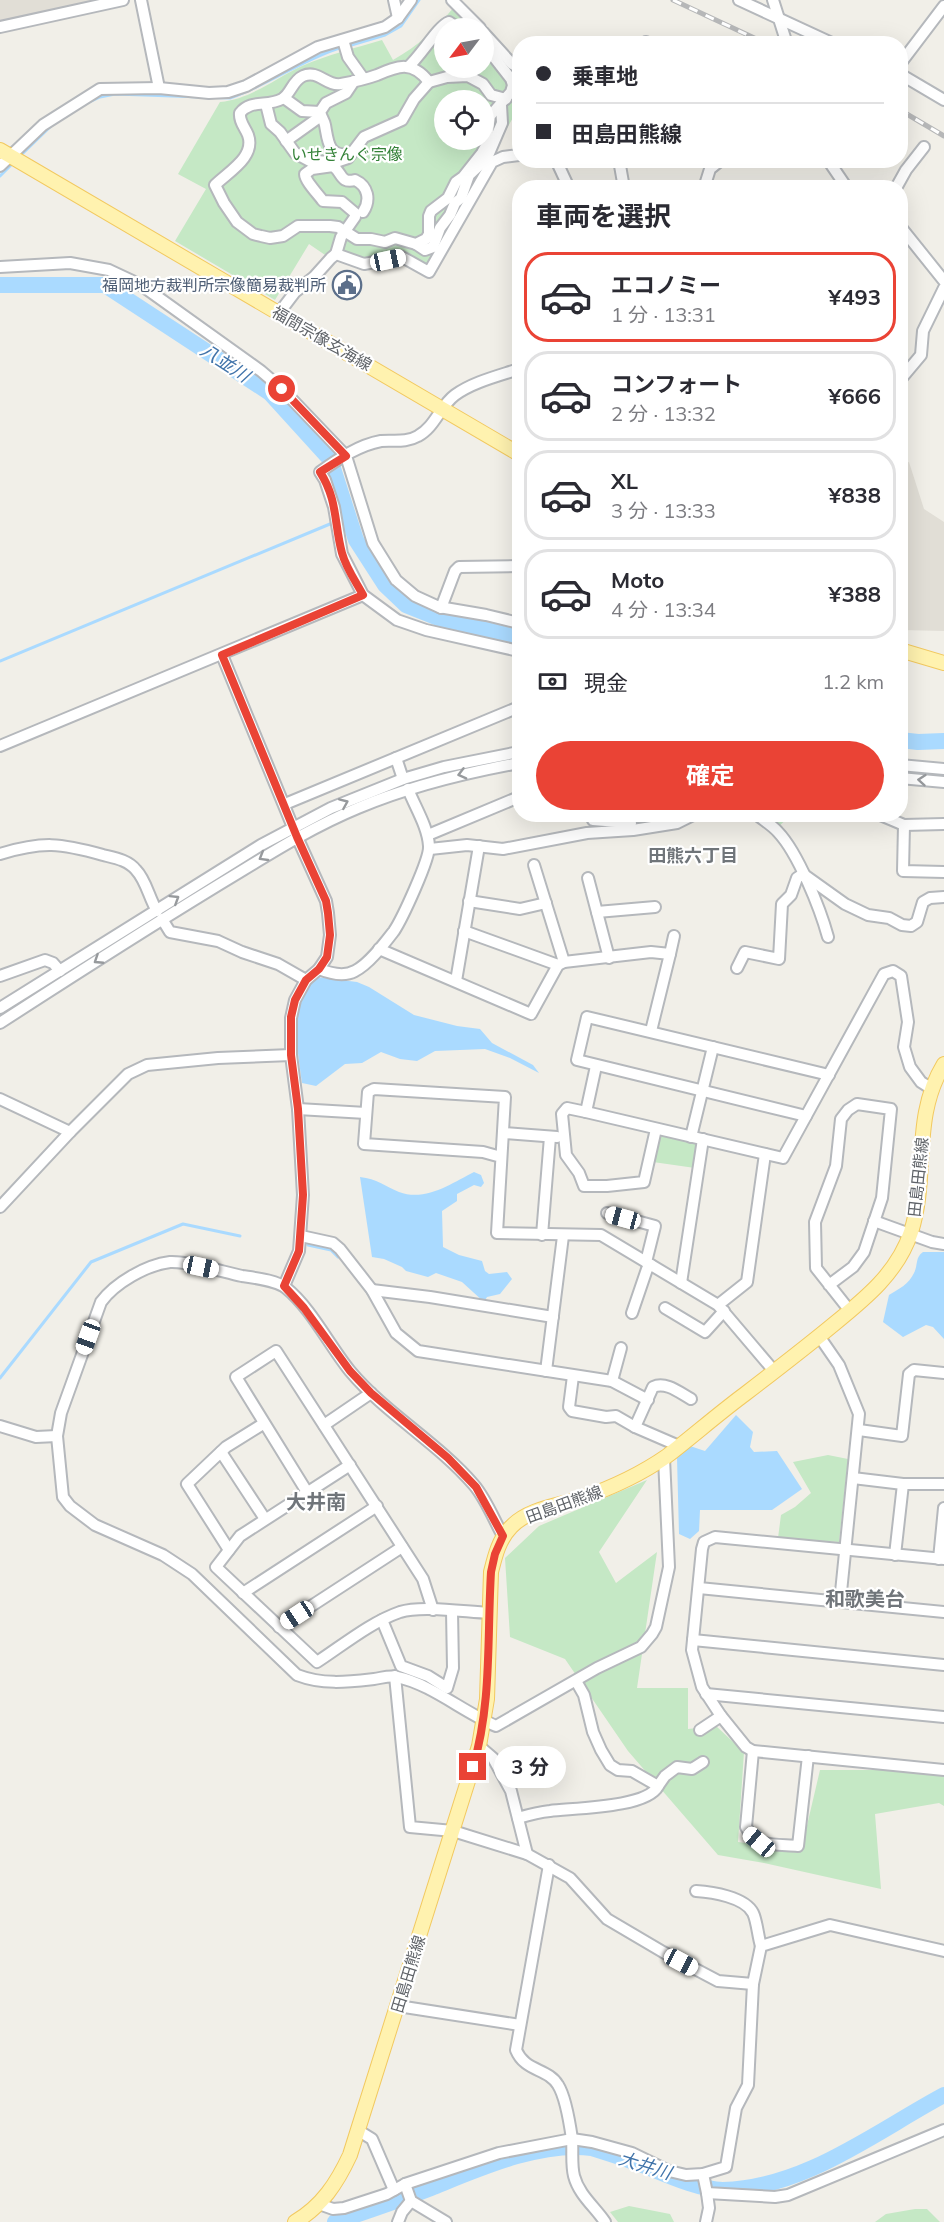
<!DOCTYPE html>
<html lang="ja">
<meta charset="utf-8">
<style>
body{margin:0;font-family:Mulish,"Noto Sans JP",sans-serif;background:#f7f7f7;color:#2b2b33;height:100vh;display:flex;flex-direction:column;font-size:22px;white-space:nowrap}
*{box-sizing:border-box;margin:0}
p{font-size:20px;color:#7c7c81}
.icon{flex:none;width:33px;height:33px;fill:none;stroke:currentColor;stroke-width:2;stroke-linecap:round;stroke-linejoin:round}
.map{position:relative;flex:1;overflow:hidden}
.drawer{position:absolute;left:512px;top:180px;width:396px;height:642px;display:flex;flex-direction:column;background:#fff;border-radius:24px;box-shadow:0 6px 24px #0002}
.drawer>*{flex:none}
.banner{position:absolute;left:512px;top:36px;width:396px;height:132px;border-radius:24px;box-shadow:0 6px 24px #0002;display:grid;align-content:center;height:132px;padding:0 24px;background:#fff}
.needle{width:39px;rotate:238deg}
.fabs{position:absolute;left:434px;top:18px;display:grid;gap:12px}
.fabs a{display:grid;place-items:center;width:60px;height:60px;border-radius:50%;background:#fff;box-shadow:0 6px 24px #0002;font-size:30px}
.end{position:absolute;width:27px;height:27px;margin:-14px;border:8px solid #ea4335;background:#fff;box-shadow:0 0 0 3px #fff}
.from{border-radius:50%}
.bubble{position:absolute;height:42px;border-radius:21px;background:#fff;box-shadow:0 6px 24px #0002;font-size:20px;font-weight:700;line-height:42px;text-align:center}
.car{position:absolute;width:18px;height:36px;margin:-18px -9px;border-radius:8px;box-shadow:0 0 4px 2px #0007;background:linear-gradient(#fff 24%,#345 0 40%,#fff 0 76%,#345 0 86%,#fff 0)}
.banner b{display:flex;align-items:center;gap:21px;height:57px;font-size:22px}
.banner b+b{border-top:2px solid #e1e1e2}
.banner i{width:15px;height:15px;background:#2b2b33}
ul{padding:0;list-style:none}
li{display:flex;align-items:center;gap:18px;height:90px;margin:0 12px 9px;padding:0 12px;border:3px solid #e1e1e2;border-radius:24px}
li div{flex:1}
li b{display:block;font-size:22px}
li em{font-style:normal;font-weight:700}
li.current{border-color:#ea4335}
li>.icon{width:54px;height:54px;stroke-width:1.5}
h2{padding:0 24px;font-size:27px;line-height:72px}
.pay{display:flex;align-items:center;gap:15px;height:66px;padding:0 24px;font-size:22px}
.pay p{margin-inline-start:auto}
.cta{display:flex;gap:12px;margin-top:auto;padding:12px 24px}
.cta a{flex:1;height:69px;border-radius:36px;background:#ea4335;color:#fff;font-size:24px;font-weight:700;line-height:69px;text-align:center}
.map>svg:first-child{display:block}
.education{fill:#e1ded6}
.green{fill:#c5e8c5;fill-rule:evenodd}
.water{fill:#aadaff}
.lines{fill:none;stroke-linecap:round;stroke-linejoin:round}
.stream{stroke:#aadaff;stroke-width:3}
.river{stroke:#aadaff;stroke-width:16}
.minor-casing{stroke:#b5b8bc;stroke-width:14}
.major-casing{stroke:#f2c960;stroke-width:16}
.minor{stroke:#fff;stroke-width:10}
.major{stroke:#fff2af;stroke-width:14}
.rail-casing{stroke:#b6b7b8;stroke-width:5}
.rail{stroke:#fff;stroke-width:3;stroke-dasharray:9;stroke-linecap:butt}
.oneway{stroke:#979a9d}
.route{stroke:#ea4335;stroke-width:8}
.labels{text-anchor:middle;stroke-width:4.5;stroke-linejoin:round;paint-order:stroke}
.park-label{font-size:16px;fill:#348238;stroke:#fff}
.service-label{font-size:16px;fill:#4e5e75;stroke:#fff;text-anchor:end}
.street-label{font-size:16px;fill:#5f6368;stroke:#fff}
.water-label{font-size:18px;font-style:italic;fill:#4174aa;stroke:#fff}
.neighbourhood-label{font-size:18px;font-weight:bold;fill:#70757a;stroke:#fff}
.quarter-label{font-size:20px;font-weight:bold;fill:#70757a;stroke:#fff}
</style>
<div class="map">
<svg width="944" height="2222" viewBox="0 0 944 2222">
<rect width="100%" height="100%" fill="#f1efe8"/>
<g class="education">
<polygon points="0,0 99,0 0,21"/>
<polygon points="909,462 924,509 944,522 944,631 900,630 900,464"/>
</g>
<g class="green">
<path d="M454 7 474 28H444V68H483V38C503 60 519 75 519 107L428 268 404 255 371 261 328 257 309 244 275 300 175 241 206 189 178 174 220 102C251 99 274 79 302 66 327 55 355 48 382 40L393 60C418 46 436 29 454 7ZM444 100H483V140H444Z"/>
<polygon points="762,815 791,815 778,827"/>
<polygon points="662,1133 697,1142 695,1168 653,1162 658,1136"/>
<polygon points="828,1455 848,1459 839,1542 778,1538 781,1515 795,1507 811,1493 793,1462"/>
<polygon points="647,1480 599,1552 616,1583 657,1552 637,1688 688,1688 688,1729 716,1726 744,1752 738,1842 801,1851 820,1770 883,1770 944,1775 944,1806 939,1803 875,1814 881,1889 764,1863 718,1855 628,1751 565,1659 510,1637 505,1558 539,1526"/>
<polygon points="629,2206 670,2214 674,2222 618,2222 610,2212"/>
<polygon points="915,2209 927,2209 940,2222 875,2222 886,2214"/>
</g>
<g class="water">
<path d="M317 977 357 982 369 987 414 1015 457 1026 480 1029 492 1043 533 1065 539 1073 510 1058 485 1049 435 1051 417 1061 400 1059 381 1052 362 1063 345 1064 316 1086 302 1083C297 1045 288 1007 317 977Z"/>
<path d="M474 1172 481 1175 484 1183 481 1187 474 1185 457 1194V1201L442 1211 443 1247 459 1255 482 1261 485 1271 489 1274 507 1272 512 1279 500 1294 487 1297 484 1302 462 1282 436 1273 428 1277 406 1271 402 1267 384 1259 372 1257 360 1177C377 1179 385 1186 399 1192 426 1202 452 1183 474 1172Z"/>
<path d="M923 1252H944V1339L933 1327 926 1325 903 1337 883 1322 889 1295C899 1289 909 1284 914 1273 918 1266 915 1257 923 1252Z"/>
<polygon points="736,1415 753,1432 750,1447 754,1452 777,1451 802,1489 772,1510 700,1510 699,1531 690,1539 679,1534 677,1458 690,1446 705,1451"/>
</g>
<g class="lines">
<g class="stream">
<polyline points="348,46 385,35 401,26 419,0"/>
<path d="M83 105 100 97 115 94 230 98C270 84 301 60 342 47"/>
<polyline points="20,156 52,125"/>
<polyline points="0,176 14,162"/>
<polyline points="0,661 330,524"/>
<polyline points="308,1245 331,1250 338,1257"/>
<polyline points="0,1378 91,1262 183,1224 240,1236"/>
</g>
<g class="river">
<polyline points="0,285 105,285 270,393 330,459 356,540 385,585 406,605 441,619 519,638"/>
<polyline points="900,740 918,742 944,741"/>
<path d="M335 2222C367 2211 400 2200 431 2188 478 2169 540 2141 592 2148 608 2153 624 2158 640 2164 663 2173 699 2190 723 2190 805 2188 875 2132 944 2095"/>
</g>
<g class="minor-casing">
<g id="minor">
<polyline points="141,0 159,88"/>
<polyline points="394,0 398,18"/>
<polyline points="452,0 480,28"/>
<polyline points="739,0 834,44"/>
<polyline points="773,0 787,44"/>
<polyline points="0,27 123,0"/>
<polyline points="483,32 512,64 519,68"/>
<polyline points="343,40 348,57 363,78"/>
<polyline points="645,44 646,42"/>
<polyline points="900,64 944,6"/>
<path d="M408 67C421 56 438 26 449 22L458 28"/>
<polyline points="900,74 944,100"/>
<path d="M429 82C412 60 398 66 377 75 366 79 352 82 341 84 327 87 318 69 303 76 292 81 291 94 282 99 267 107 251 99 240 113 239 122 245 127 248 135 256 157 228 172 215 185L224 203 237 222 253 234 261 236 270 238 283 236 298 226H330L338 227 357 239H371L385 242 395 238 416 244 426 239 429 234V216L431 211 448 198 456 182 463 177 482 153 486 146 490 116 511 92 513 85 511 79 493 56 499 51"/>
<polyline points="284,98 302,111 320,112"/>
<polyline points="266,104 271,124 280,132 295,153 310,161 336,162 348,158 364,137 402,120 414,99 429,82 447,77 468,76 483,84 491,95 506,99"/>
<polyline points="286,141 321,116"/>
<path d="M349 154C328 157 328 141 325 125 324 120 321 117 320 112L326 103 346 93 354 81"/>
<polyline points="556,160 569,188"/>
<polyline points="619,160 624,188"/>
<polyline points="775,160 793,160"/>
<polyline points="828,160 847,188"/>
<polyline points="0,166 43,125 100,89 159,88 209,93 228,92 246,86 318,47 385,27 398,18 411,0"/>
<polyline points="704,188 710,169 721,160"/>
<polyline points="896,188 906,170 924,147"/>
<polyline points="900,226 944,281"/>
<polyline points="416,244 425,250 433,247 440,228 450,215 455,203 461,198 469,175 487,158 502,123 501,105"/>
<path d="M336 254 341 237 355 217V213L342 202 323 201C318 194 305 181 305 174L312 169 333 166C342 172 340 184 355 180 368 186 371 200 363 212"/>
<polyline points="0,267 70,263 109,270 141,285 261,371 282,389 346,456 373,543 396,580 415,596 439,607 486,615 519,623"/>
<polyline points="279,313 295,292 314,277 331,258 336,254 364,264 402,257 429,272 492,162 503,157 519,155"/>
<path d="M519 369C498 376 473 382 455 395 440 406 435 427 418 436 406 443 394 440 381 441 359 445 338 459 320 472L325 480 334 507 342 554 363 595 397 620 426 630 519 651"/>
<polyline points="900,380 921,355 923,331 944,288"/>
<polyline points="441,608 455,571 459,567 519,566"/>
<polyline points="222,655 297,837 326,901 328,913 330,935 327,957 319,969 306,980 295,1000 291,1018 291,1055 298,1109 303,1195 299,1251 284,1286"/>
<polyline points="0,746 363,595"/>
<polyline points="396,758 403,779"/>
<polyline points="900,765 944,769"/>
<polyline points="900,778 944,782"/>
<polyline points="285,804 519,707"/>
<polyline points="590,814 593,820 631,823"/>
<path d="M756 814C763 820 772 825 778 832 798 853 820 908 828 937"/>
<polyline points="878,814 904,825 944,824"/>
<polyline points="904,825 903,871 944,872"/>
<polyline points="428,835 519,797"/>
<polyline points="430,849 467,845 503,849 587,833 633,830 677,823 695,814"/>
<path d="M0 854C43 841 60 843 103 855 115 858 128 860 136 870 146 880 149 898 157 911"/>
<polyline points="534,865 564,962"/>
<polyline points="803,874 845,904 868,915 889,918 902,925 911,926 917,922 923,902 930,898 944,897"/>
<polyline points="588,878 609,958"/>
<polyline points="469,901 520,909 546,903"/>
<polyline points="597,912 655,907"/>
<polyline points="162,919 170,932 218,941 242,952 278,964 306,980"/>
<polyline points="464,931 558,965"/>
<polyline points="379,949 531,1014 558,965 564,962 651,952 670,954 651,1031"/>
<polyline points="670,954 674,936"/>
<polyline points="737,968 745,952 779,959 782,904 791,895 797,878 803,874"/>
<path d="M319 969C329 973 344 977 355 971 369 964 384 944 394 931 402 919 430 859 429 846 428 827 415 807 408 789"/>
<polyline points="0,976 45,960 53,963 60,971"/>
<polyline points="456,981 479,846"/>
<polyline points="0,1008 261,845 331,808 403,779 444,767 519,752"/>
<path d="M0 1023C71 977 143 931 215 887 262 859 307 829 358 808 410 786 464 773 519 763"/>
<polyline points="0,1099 70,1132"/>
<polyline points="298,1109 366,1113"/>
<polyline points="586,1112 596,1066"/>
<polyline points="806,1116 577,1060 587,1017 829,1075"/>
<polyline points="656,1129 644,1182 607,1186 584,1186 579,1173 566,1155 562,1114 567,1108 586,1112 783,1158 884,974 893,971 901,976 908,1022 904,1047 910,1067 921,1082 932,1089"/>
<polyline points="504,1133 557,1137"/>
<polyline points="691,1137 713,1047"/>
<polyline points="501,1157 483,1152 364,1144 368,1092 374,1089 505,1097 497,1233 601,1235 718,1305 774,1371"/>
<polyline points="0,1207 70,1132 128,1074 147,1065 218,1058 291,1055"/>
<polyline points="607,1213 655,1226 646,1262"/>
<polyline points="874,1221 932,1242 944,1244"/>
<polyline points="542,1235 550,1137"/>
<polyline points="301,1236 333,1243 340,1249 372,1290 396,1333 418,1351 612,1381 648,1400"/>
<polyline points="681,1283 703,1139"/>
<polyline points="829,1285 853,1267 864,1252 882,1198 891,1109 857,1104 848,1110 841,1119 836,1166 815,1222 816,1268 850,1311"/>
<polyline points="372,1290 430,1297 553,1317"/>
<polyline points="718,1305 747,1282 765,1154"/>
<polyline points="665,1308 705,1332 724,1311"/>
<polyline points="632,1313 647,1269 651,1265"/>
<polyline points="819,1336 839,1365 859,1414 840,1602"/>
<polyline points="546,1371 563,1236"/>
<polyline points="573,1376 569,1407 572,1411 606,1417 616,1416 635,1427 679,1446"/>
<polyline points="612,1381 621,1348"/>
<polyline points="324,1425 371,1393"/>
<polyline points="0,1426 36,1437 57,1436"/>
<path d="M635 1427 653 1387C666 1381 680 1393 691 1399"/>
<polyline points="859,1430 902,1436 909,1374 914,1370 944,1373"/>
<polyline points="221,1452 265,1519"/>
<path d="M350 1465 240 1536 216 1567 317 1662C343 1645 371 1622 400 1612 422 1605 465 1612 489 1613"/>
<polyline points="853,1478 903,1484 944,1484"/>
<polyline points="307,1492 236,1377 276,1351 423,1579 433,1610"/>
<path d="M503 1536C494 1520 486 1499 474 1485 437 1442 386 1414 350 1371 329 1345 311 1308 286 1288 276 1280 255 1278 242 1276 223 1272 189 1261 170 1262 146 1265 115 1283 101 1302L61 1413 57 1436 63 1497 70 1506 95 1525 163 1555 192 1574 297 1675C323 1685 347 1682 374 1679 382 1678 389 1675 397 1677 431 1684 463 1712 496 1726L597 1668 641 1647 652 1634 656 1627 669 1567 664 1458"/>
<polyline points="229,1550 187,1484 226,1447 263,1424"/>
<polyline points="895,1555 903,1484"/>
<polyline points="939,1559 944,1508"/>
<polyline points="944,1559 715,1537 704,1542 702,1549 692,1650 702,1687 721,1716 746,1747 753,1751 944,1770"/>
<polyline points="699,1588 944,1612"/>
<polyline points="243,1593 377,1506"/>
<polyline points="382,1620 401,1666 428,1676 447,1688 453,1668 452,1611"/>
<polyline points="279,1627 402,1547"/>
<polyline points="693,1640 944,1665"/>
<polyline points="395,1676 410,1827 453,1831 527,1854 570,1878 607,1919 663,1952 718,1981 753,1984"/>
<polyline points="706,1694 944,1717"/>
<polyline points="700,1730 721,1716"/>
<polyline points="479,1746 493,1758 511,1791 527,1854"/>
<path d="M753 1751 746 1827C756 1848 777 1844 798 1846L808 1756"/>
<polyline points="658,1786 665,1776 677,1767 692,1769 703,1762"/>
<path d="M518 1818C528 1815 539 1812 550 1811 573 1808 647 1808 658 1786L632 1771 618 1770 610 1765 601 1750 593 1732 584 1695 576 1681"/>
<path d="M549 1865 516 2050C525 2072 548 2068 558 2085 565 2096 570 2125 572 2139 573 2151 571 2164 574 2176 579 2195 595 2207 605 2222"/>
<path d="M696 1891C712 1892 745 1897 753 1913 757 1921 758 1937 761 1946"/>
<polyline points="398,2006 520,2025"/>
<polyline points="359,2131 372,2139 394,2190"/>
<polyline points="703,2174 707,2193 775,2197 788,2195 944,2130"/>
<polyline points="405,2184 411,2201 446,2222"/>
<polyline points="319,2204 333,2209 344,2208 387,2194 405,2184 499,2153 572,2139 592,2142 632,2153 669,2171 686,2175 703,2174 726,2167 736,2108 748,2085 753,1984 761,1946 830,1925 944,1951"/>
<polyline points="398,2222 402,2212 411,2201"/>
<polyline points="706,2222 709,2208 707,2193"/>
</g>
</g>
<g class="major-casing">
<g id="major">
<polyline points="0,150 519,454"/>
<polyline points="900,650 944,663"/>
<path d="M295 2222C322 2206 337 2183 350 2155L479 1746 487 1699 491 1572C495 1556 499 1539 511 1527 529 1508 558 1506 582 1498 611 1488 641 1474 667 1456 693 1436 718 1414 745 1394 775 1371 805 1348 834 1324 866 1298 898 1272 911 1232 929 1175 911 1118 944 1064"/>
</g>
</g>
<use href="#minor" class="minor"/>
<use href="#major" class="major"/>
<g class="rail-casing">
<g id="rail">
<polyline points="673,0 767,44"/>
<polyline points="900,110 944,136"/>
</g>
</g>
<use href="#rail" class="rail"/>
</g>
<defs><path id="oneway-chevron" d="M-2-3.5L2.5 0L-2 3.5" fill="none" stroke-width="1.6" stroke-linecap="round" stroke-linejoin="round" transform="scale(1.5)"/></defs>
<g class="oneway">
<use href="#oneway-chevron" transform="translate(462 774) rotate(165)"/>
<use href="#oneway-chevron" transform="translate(922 780) rotate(-175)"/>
<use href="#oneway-chevron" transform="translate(344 803) rotate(-23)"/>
<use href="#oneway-chevron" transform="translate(263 857) rotate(149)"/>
<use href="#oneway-chevron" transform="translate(175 899) rotate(-32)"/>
<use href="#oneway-chevron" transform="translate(98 960) rotate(147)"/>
</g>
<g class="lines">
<path class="route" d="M282 389 346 456 320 472C338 500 334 524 342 553 346 568 356 582 363 595L222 655 297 837 326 901 328 913 330 935 327 957 319 969 306 980 295 1000 291 1017V1055L298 1109 303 1195 299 1251 284 1286 304 1308 350 1371 371 1393 448 1458 476 1487 503 1536 495 1554 491 1572C487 1638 492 1703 473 1767"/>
</g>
<defs>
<g id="civic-ring" transform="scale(1.5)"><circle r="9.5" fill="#fff" stroke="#5c6f8a" stroke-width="1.5"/><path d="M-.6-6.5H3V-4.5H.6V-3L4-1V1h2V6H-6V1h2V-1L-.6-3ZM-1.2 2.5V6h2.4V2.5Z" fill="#5c6f8a"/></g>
</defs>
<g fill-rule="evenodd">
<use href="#civic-ring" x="347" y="285"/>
</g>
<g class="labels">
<g class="park-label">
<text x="347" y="160">いせきんぐ宗像</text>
</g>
<g class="service-label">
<text x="326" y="291">福岡地方裁判所宗像簡易裁判所</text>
</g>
<g class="street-label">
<text transform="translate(322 338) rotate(30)" y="6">福間宗像玄海線</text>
<text transform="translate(918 1177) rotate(-84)" y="6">田島田熊線</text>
<text transform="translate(564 1504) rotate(-20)" y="6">田島田熊線</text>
<text transform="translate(408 1974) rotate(-73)" y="6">田島田熊線</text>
</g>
<g class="water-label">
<text transform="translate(225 363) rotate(33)" y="6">八並川</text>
<text transform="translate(645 2166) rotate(17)" y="6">大井川</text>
</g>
<g class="neighbourhood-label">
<text x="693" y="862">田熊六丁目</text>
</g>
<g class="quarter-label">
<text x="316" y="1509">大井南</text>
<text x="865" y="1606">和歌美台</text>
</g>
</g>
</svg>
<div class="fabs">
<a><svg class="needle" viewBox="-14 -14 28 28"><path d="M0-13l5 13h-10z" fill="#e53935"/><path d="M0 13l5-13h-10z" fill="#7c7c81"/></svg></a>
<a><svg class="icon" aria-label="locate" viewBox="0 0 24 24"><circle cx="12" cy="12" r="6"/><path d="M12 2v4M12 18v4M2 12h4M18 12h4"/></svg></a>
</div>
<i class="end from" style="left:282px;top:389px"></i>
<i class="end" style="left:473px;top:1767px"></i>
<div class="bubble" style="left:494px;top:1746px;width:72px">3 分</div>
<i class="car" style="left:388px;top:260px;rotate:78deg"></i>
<i class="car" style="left:623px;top:1218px;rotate:285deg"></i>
<i class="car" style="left:201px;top:1267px;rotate:102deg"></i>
<i class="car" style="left:88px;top:1337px;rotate:200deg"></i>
<i class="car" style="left:297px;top:1615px;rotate:237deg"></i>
<i class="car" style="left:759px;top:1842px;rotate:310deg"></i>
<i class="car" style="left:681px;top:1962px;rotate:118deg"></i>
<div class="banner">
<b><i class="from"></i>乗車地</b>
<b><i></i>田島田熊線</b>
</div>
<section class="drawer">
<h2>車両を選択</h2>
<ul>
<li class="current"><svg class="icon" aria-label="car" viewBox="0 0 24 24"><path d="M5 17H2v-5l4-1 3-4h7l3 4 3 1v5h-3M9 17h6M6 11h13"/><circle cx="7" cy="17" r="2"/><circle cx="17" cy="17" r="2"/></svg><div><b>エコノミー</b><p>1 分 · 13:31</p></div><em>¥493</em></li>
<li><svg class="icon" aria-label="car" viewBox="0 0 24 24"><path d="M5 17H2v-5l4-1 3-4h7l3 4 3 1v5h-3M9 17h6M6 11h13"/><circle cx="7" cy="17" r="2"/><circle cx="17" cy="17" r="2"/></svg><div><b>コンフォート</b><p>2 分 · 13:32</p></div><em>¥666</em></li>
<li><svg class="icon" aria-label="car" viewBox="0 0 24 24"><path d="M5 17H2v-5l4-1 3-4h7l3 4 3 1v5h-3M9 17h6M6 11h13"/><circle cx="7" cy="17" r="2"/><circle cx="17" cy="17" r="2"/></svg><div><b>XL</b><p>3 分 · 13:33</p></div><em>¥838</em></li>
<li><svg class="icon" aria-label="car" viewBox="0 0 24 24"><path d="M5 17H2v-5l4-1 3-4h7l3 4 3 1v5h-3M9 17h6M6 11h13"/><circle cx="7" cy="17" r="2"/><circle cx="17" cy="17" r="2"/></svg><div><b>Moto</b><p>4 分 · 13:34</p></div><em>¥388</em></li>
</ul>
<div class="pay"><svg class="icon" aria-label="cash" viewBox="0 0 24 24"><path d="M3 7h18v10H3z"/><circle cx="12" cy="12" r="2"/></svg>現金<p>1.2 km</p></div>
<div class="cta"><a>確定</a></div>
</section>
</div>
